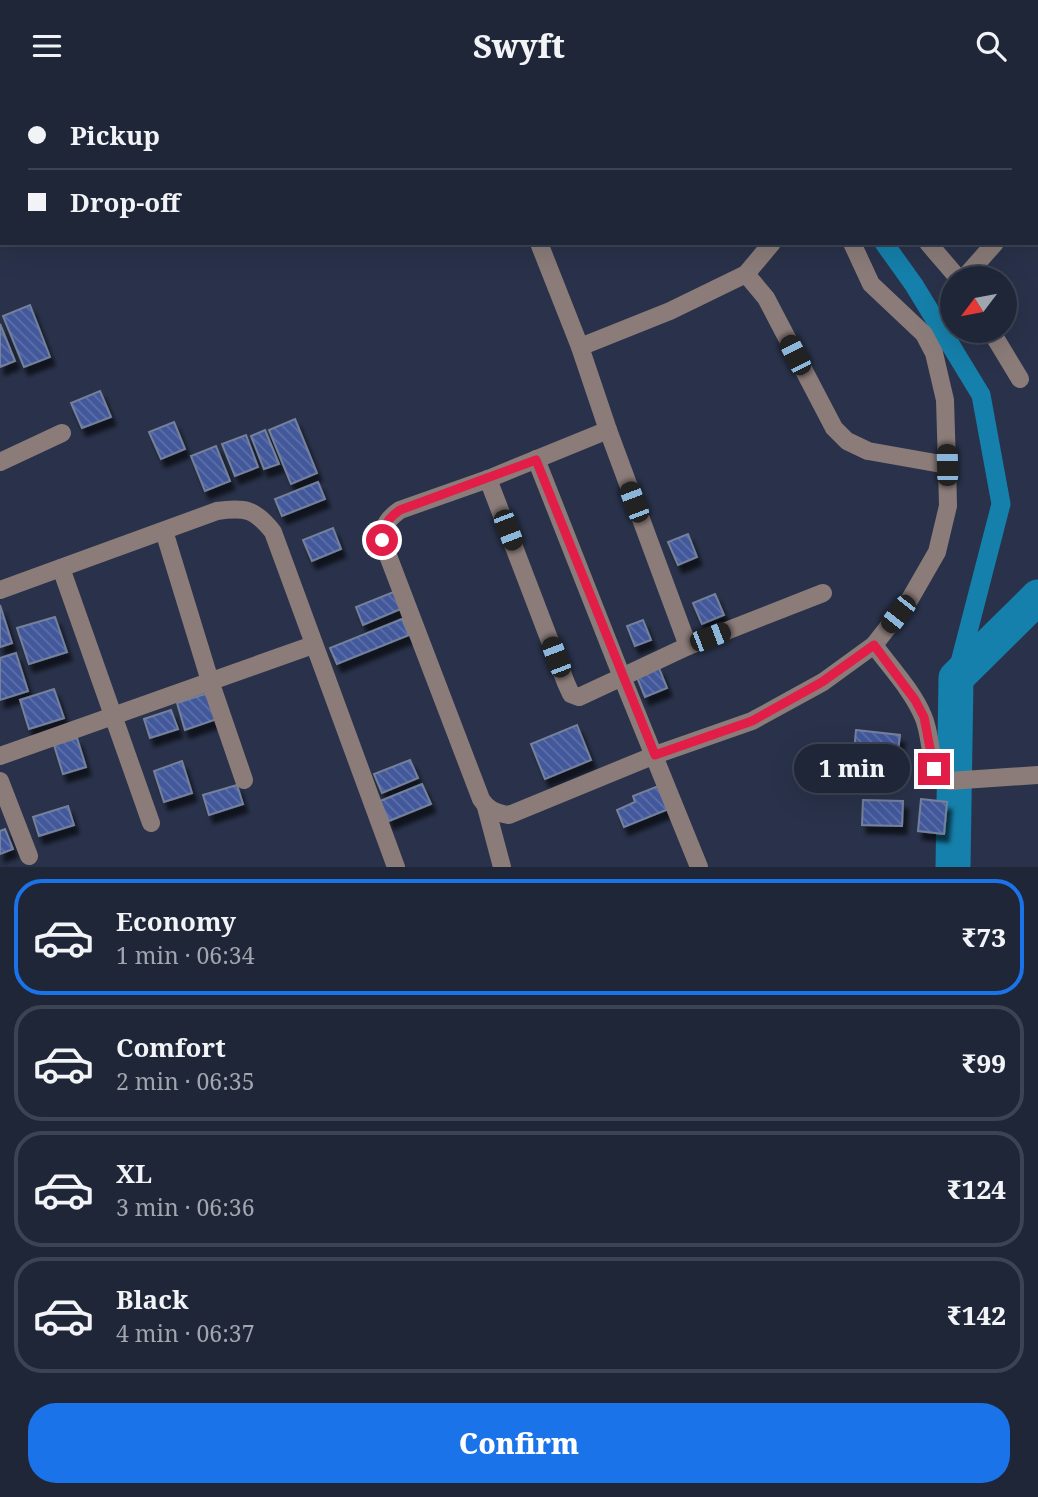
<!DOCTYPE html>
<meta charset="utf-8">
<style>
body{margin:0;font-family:"Noto Serif",serif;background:#2c3243;color:#f1f3f6;height:100vh;display:flex;flex-direction:column;font-size:26px;white-space:nowrap}
*{box-sizing:border-box;margin:0}
p{font-size:23px;color:#a1a5ae}
.icon{flex:none;width:38px;height:38px;fill:none;stroke:currentColor;stroke-width:2;stroke-linecap:round;stroke-linejoin:round}
.map{position:relative;height:776px;overflow:hidden}
.side{display:flex;flex-direction:column;background:#1f2638;flex:1}
.side>*{flex:none}
.hud{position:absolute;left:0px;top:0px;width:1040px;height:154px;box-shadow:0 7px 28px #0002,0 0 0 2px #3c4353;display:grid;align-content:center;height:154px;padding:0 28px;background:#1f2638}
.needle{width:46px;rotate:238deg}
.buttons{position:absolute;left:940px;top:175px;display:grid;gap:14px}
.buttons a{display:grid;place-items:center;width:77px;height:77px;border-radius:50%;background:#1f2638;box-shadow:0 7px 28px #0002,0 0 0 2px #3c4353;font-size:35px}
.end{position:absolute;width:32px;height:32px;margin:-16px;border:9px solid #e11d48;background:#fff;box-shadow:0 0 0 4px #fff}
.from{border-radius:50%}
.bubble{position:absolute;height:49px;border-radius:24px;background:#1f2638;box-shadow:0 7px 28px #0002,0 0 0 2px #3c4353;font-size:23px;font-weight:800;line-height:49px;text-align:center}
.car{position:absolute;width:21px;height:42px;margin:-21px -10px;border-radius:9px;box-shadow:0 0 5px 2px #0007;background:linear-gradient(#222 24%,#8ab4d8 0 40%,#222 0 76%,#8ab4d8 0 86%,#222 0)}
.hud b{display:flex;align-items:center;gap:24px;height:66px;font-size:26px}
.hud b+b{border-top:2px solid #3c4353}
.hud i{width:18px;height:18px;background:#f1f3f6}
ul{padding:12px 0 0;list-style:none}
li{display:flex;align-items:center;gap:21px;height:116px;margin:0 14px 10px;padding:0 14px;border:4px solid #3c4353;border-radius:28px}
li div{flex:1}
li b{display:block;font-size:26px}
li em{font-style:normal;font-weight:800}
li.current{border-color:#1a73e8}
li>.icon{width:63px;height:63px;stroke-width:1.5}
.primary-button{display:flex;gap:14px;margin-top:auto;padding:14px 28px}
.primary-button a{flex:1;height:80px;border-radius:28px;background:#1a73e8;color:#fff;font-size:28px;font-weight:800;line-height:80px;text-align:center}
header{display:flex;justify-content:space-between;align-items:center;height:91px;padding:0 28px;background:#1f2638;font-size:32px;font-weight:800}
.map>svg:first-child{display:block}
.lines{fill:none;stroke-linecap:round;stroke-linejoin:round}
.canal{stroke:#1580ab;stroke-width:19}
.river{stroke:#1580ab;stroke-width:35}
.building{fill:url(#building-back-hatch);stroke:#75809b;stroke-width:2;filter:url(#shadow)}
.minor{stroke:#8b7c79;stroke-width:18}
.major{stroke:#e4c4be;stroke-width:18}
.route{stroke:#e11d48;stroke-width:9}
</style>
<header><svg class="icon" aria-label="menu" viewBox="0 0 24 24"><path d="M4 6h16M4 12h16M4 18h16"/></svg>Swyft<svg class="icon" aria-label="search" viewBox="0 0 24 24"><circle cx="10" cy="10" r="6"/><path d="M15 15l6 6"/></svg></header>
<div class="map">
<svg width="1038" height="776" viewBox="0 0 1038 776">
<defs>
<pattern id="building-back-hatch" width="6" height="6" patternUnits="userSpaceOnUse" patternTransform="scale(1.75)"><rect width="6" height="6" fill="#42589b"/><path d="M-1 5l2 2M0 0l6 6M5-1l2 2" fill="none" stroke="#5d70a9"/></pattern>
<filter id="shadow"><feDropShadow dx="4.5" dy="8" stdDeviation="2" flood-color="#0009"/></filter>
</defs>
<rect width="100%" height="100%" fill="#29324a"/>
<g class="lines">
<g class="canal">
<polyline points="731,0 732,2"/>
<polyline points="248,2 251,0"/>
<polyline points="0,123 2,124"/>
<polyline points="884,152 914,194 981,304 1001,413 956,587"/>
</g>
<polyline class="river" points="953,776 956,587 1038,506"/>
</g>
<g class="building">
<polygon points="30,214 50,266 24,276 3,225"/>
<polygon points="0,233 15,270 0,276"/>
<polygon points="100,300 111,326 82,337 71,312"/>
<polygon points="295,328 317,382 291,393 269,339"/>
<polygon points="174,331 185,358 161,368 149,341"/>
<polygon points="265,339 279,373 264,378 251,345"/>
<polygon points="246,344 258,376 235,385 222,353"/>
<polygon points="216,355 230,390 205,400 191,365"/>
<polygon points="318,391 325,408 282,425 275,408"/>
<polygon points="333,437 341,458 312,470 303,449"/>
<polygon points="688,443 697,466 678,474 668,451"/>
<polygon points="396,500 403,517 363,534 356,516"/>
<polygon points="715,503 724,524 702,533 693,512"/>
<polygon points="0,514 12,552 0,556"/>
<polygon points="55,526 67,561 29,573 17,537"/>
<polygon points="402,528 409,544 337,573 330,557"/>
<polygon points="643,529 651,549 635,555 627,535"/>
<polygon points="16,562 28,600 0,609 0,567"/>
<polygon points="659,577 667,597 645,606 637,586"/>
<polygon points="54,598 64,627 29,638 20,609"/>
<polygon points="208,602 217,628 185,639 177,612"/>
<polygon points="171,619 178,638 150,647 144,628"/>
<polygon points="577,634 591,669 545,688 531,653"/>
<polygon points="856,639 900,644 896,676 853,671"/>
<polygon points="77,647 86,676 63,683 54,654"/>
<polygon points="410,669 418,687 382,702 374,683"/>
<polygon points="182,670 192,702 164,711 154,680"/>
<polygon points="422,693 431,713 389,730 380,710"/>
<polygon points="237,694 243,713 209,724 203,704"/>
<polygon points="661,694 671,717 624,736 617,719 635,711 633,705"/>
<polygon points="921,708 947,711 944,743 918,740"/>
<polygon points="863,709 903,710 902,735 862,734"/>
<polygon points="68,715 74,734 39,745 33,726"/>
<polygon points="5,738 13,758 0,763 0,740"/>
</g>
<g class="lines">
<g class="minor">
<polyline points="829,0 832,2"/>
<polyline points="486,1 488,0"/>
<polyline points="539,152 580,256 608,339 688,555 622,586 699,776"/>
<polyline points="852,152 871,193 924,243 934,262 945,309 947,374"/>
<polyline points="928,152 958,187"/>
<polyline points="746,183 772,152"/>
<polyline points="964,187 995,152"/>
<polyline points="991,240 1020,288"/>
<path d="M580 256 670 220 746 183 766 207 834 337 847 350 868 360 947 374 948 415 937 461 910 508 874 554 823 591 752 630 655 664 509 724C496 722 488 719 481 708L382 449C384 434 387 428 400 419L488 388 608 339"/>
<polyline points="0,371 62,342"/>
<polyline points="488,388 566,592 571,603 579,606 622,586 536,368"/>
<polyline points="164,440 210,590 244,689"/>
<polyline points="61,477 151,732"/>
<path d="M0 499 217 420C245 416 255 418 273 441L396 776"/>
<path d="M874 554C890 576 912 599 923 625 932 645 928 668 940 687L949 690 1038 684"/>
<polyline points="688,555 823,502"/>
<polyline points="0,665 313,554"/>
<polyline points="0,690 29,765"/>
<polyline points="486,716 502,776"/>
</g>
<polyline class="major" points="1016,0 1019,2"/>
</g>
<g class="lines">
<path class="route" d="M382 449C384 434 387 428 400 419L536 369 655 664 752 630 822 591 874 554 915 609 924 626 934 678"/>
</g>
</svg>
<div class="buttons">
<a><svg class="needle" viewBox="-14 -14 28 28"><path d="M0-13l5 13h-10z" fill="#e53935"/><path d="M0 13l5-13h-10z" fill="#a1a5ae"/></svg></a>
</div>
<i class="end from" style="left:382px;top:449px"></i>
<i class="end" style="left:934px;top:678px"></i>
<div class="bubble" style="left:794px;top:653px;width:116px">1 min</div>
<i class="car" style="left:795px;top:264px;rotate:333deg"></i>
<i class="car" style="left:947px;top:374px;rotate:359deg"></i>
<i class="car" style="left:634px;top:411px;rotate:339deg"></i>
<i class="car" style="left:508px;top:439px;rotate:159deg"></i>
<i class="car" style="left:898px;top:523px;rotate:218deg"></i>
<i class="car" style="left:710px;top:546px;rotate:69deg"></i>
<i class="car" style="left:556px;top:566px;rotate:339deg"></i>
<div class="hud">
<b><i class="from"></i>Pickup</b>
<b><i></i>Drop-off</b>
</div>
</div>
<section class="side">
<ul>
<li class="current"><svg class="icon" aria-label="car" viewBox="0 0 24 24"><path d="M5 17H2v-5l4-1 3-4h7l3 4 3 1v5h-3M9 17h6M6 11h13"/><circle cx="7" cy="17" r="2"/><circle cx="17" cy="17" r="2"/></svg><div><b>Economy</b><p>1 min · 06:34</p></div><em>₹73</em></li>
<li><svg class="icon" aria-label="car" viewBox="0 0 24 24"><path d="M5 17H2v-5l4-1 3-4h7l3 4 3 1v5h-3M9 17h6M6 11h13"/><circle cx="7" cy="17" r="2"/><circle cx="17" cy="17" r="2"/></svg><div><b>Comfort</b><p>2 min · 06:35</p></div><em>₹99</em></li>
<li><svg class="icon" aria-label="car" viewBox="0 0 24 24"><path d="M5 17H2v-5l4-1 3-4h7l3 4 3 1v5h-3M9 17h6M6 11h13"/><circle cx="7" cy="17" r="2"/><circle cx="17" cy="17" r="2"/></svg><div><b>XL</b><p>3 min · 06:36</p></div><em>₹124</em></li>
<li><svg class="icon" aria-label="car" viewBox="0 0 24 24"><path d="M5 17H2v-5l4-1 3-4h7l3 4 3 1v5h-3M9 17h6M6 11h13"/><circle cx="7" cy="17" r="2"/><circle cx="17" cy="17" r="2"/></svg><div><b>Black</b><p>4 min · 06:37</p></div><em>₹142</em></li>
</ul>
<div class="primary-button"><a>Confirm</a></div>
</section>
